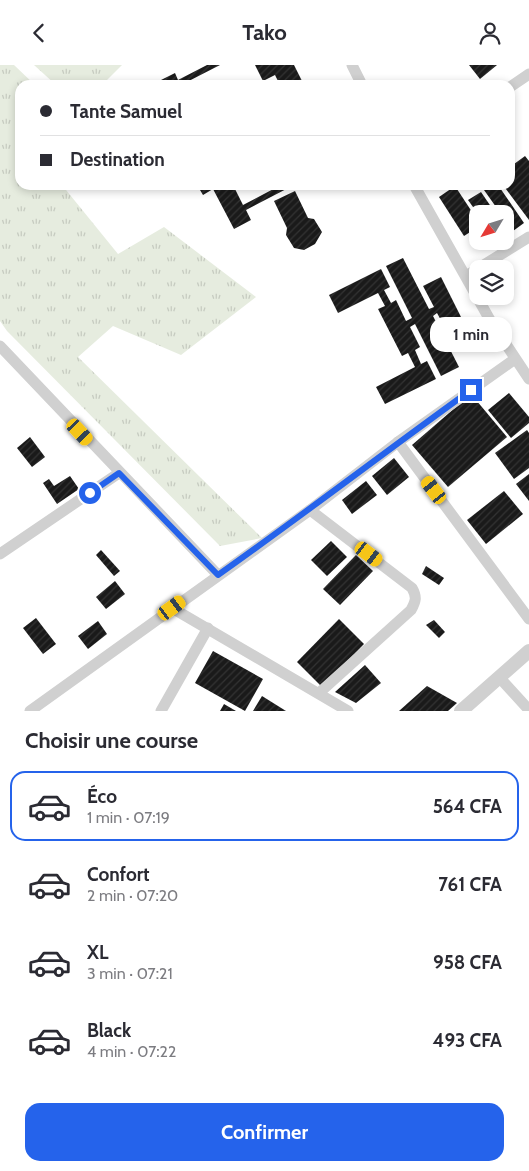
<!DOCTYPE html>
<html lang="fr">
<meta charset="utf-8">
<style>
body{margin:0;font-family:Cabin,sans-serif;background:#f2f2f3;color:#2b2b33;height:100vh;display:flex;flex-direction:column;font-size:19px;white-space:nowrap}
*{box-sizing:border-box;margin:0}
p{font-size:16px;color:#7c7c81}
.icon{flex:none;width:28px;height:28px;fill:none;stroke:currentColor;stroke-width:2;stroke-linecap:round;stroke-linejoin:round}
.map{position:relative;height:646px;overflow:hidden}
.side{display:flex;flex-direction:column;background:#fff;flex:1}
.side>*{flex:none}
.top-card{position:absolute;left:15px;top:15px;width:500px;height:110px;border-radius:15px;box-shadow:0 2px 8px #0003;display:grid;align-content:center;height:110px;padding:0 25px;background:#fff}
.needle{width:32px;rotate:232deg}
.fabs{position:absolute;left:469px;top:140px;display:grid;gap:10px}
.fabs a{display:grid;place-items:center;width:45px;height:45px;border-radius:10px;background:#fff;box-shadow:0 2px 8px #0003;font-size:25px}
.end{position:absolute;width:22px;height:22px;margin:-11px;border:6px solid #2563eb;background:#fff;box-shadow:0 0 0 2px #fff}
.from{border-radius:50%}
.bubble{position:absolute;height:35px;border-radius:15px;background:#fff;box-shadow:0 2px 8px #0003;font-size:16px;font-weight:700;line-height:35px;text-align:center}
.car{position:absolute;width:15px;height:30px;margin:-15px -8px;border-radius:6px;box-shadow:0 0 4px 1px #0007;background:linear-gradient(#f5c518 24%,#345 0 40%,#f5c518 0 76%,#345 0 86%,#f5c518 0)}
.top-card b{display:flex;align-items:center;gap:18px;height:48px;font-size:19px}
.top-card b+b{border-top:1px solid #e1e1e2}
.top-card i{width:12px;height:12px;background:#2b2b33}
ul{padding:0;list-style:none}
li{display:flex;align-items:center;gap:15px;height:70px;margin:0 10px 8px;padding:0 15px;border:2px solid transparent;border-radius:15px}
li div{flex:1}
li b{display:block;font-size:19px}
li em{font-style:normal;font-weight:700}
li.active{border-color:#2563eb}
li>.icon{width:45px;height:45px;stroke-width:1.5}
h2{padding:0 25px;font-size:22px;line-height:60px}
.cta{display:flex;gap:10px;margin-top:auto;padding:10px 25px}
.cta a{flex:1;height:58px;border-radius:15px;background:#2563eb;color:#fff;font-size:20px;font-weight:700;line-height:58px;text-align:center}
header{display:flex;justify-content:space-between;align-items:center;height:65px;padding:0 25px;background:#fff;font-size:22px;font-weight:700}
.map>svg:first-child{display:block}
.grass{fill:url(#grass-tufts)}
.building{fill:url(#building-hatch)}
.lines{fill:none;stroke-linecap:round;stroke-linejoin:round}
.minor{stroke:#d0d0d0;stroke-width:11}
.tertiary{stroke:#d0d0d0;stroke-width:14}
.route{stroke:#2563eb;stroke-width:6}
</style>
<header><svg class="icon" aria-label="back" viewBox="0 0 24 24"><path d="M15 5l-7 7 7 7"/></svg>Tako<svg class="icon" aria-label="person" viewBox="0 0 24 24"><circle cx="12" cy="8" r="4"/><path d="M4 21q1-7 8-7t8 7"/></svg></header>
<div class="map">
<svg width="529" height="646" viewBox="0 0 529 646">
<defs>
<pattern id="grass-tufts" width="24" height="20" patternUnits="userSpaceOnUse" patternTransform="scale(1.25)"><rect width="24" height="20" fill="#e6ecdf"/><path d="M3 7l-1-3M5 7V3M7 7l1-3M15 17l-1-3M17 17v-4M19 17l1-3" fill="none" stroke="#c6cbc0"/></pattern>
<pattern id="building-hatch" width="6" height="6" patternUnits="userSpaceOnUse" patternTransform="scale(1.25)"><rect width="6" height="6" fill="#1a1a1a"/><path d="M-1 1l2-2M0 6l6-6M5 7l2-2" fill="none" stroke="#333"/></pattern>
</defs>
<rect width="100%" height="100%" fill="#fff"/>
<g class="grass">
<polygon points="0,0 14,0 35,20 20,20 20,120 62,120 118,189 164,162 256,232 181,290 113,261 78,292 262,473 220,481 7,266 0,256"/>
<polygon points="34,0 122,0 102,20 56,20"/>
</g>
<g class="building">
<polygon points="207,0 220,0 181,20 159,20 157,17 175,8 178,15"/>
<polygon points="255,0 294,0 304,20 280,20 275,10 263,16"/>
<polygon points="469,0 497,0 480,14"/>
<polygon points="525,91 529,96 529,155 503,120 510,120 510,102"/>
<polygon points="197,120 233,120 243,140 281,120 294,120 246,145 251,155 234,164 213,124 203,130"/>
<polygon points="492,120 498,120 524,158 513,166 505,155 505,149 501,149 484,125"/>
<polygon points="455,121 478,156 478,162 464,171 439,132"/>
<polygon points="295,126 308,153 314,154 322,167 315,179 304,185 294,183 286,170 287,163 274,136"/>
<polygon points="481,127 496,149 478,149 468,135"/>
<polygon points="403,193 429,244 434,242 423,221 441,212 466,262 449,270 437,248 433,251 459,302 441,311 415,259 410,262 420,282 415,285 421,299 427,296 436,314 385,339 376,322 415,302 408,288 402,291 378,244 385,241 378,228 338,248 329,230 381,204 390,222 384,225 391,238 396,235 406,256 412,253 386,201"/>
<polygon points="509,328 529,352 529,358 511,373 488,345"/>
<polygon points="471,329 507,372 448,422 412,380"/>
<polygon points="527,365 529,368 529,403 514,414 495,388"/>
<polygon points="30,372 45,392 32,402 17,383"/>
<polygon points="394,393 409,412 387,430 372,411"/>
<polygon points="529,409 529,436 516,419"/>
<polygon points="70,411 79,424 57,439 43,418 49,414 54,421"/>
<polygon points="366,416 377,430 352,449 342,435"/>
<polygon points="504,426 523,449 486,479 467,455"/>
<polygon points="331,476 347,492 327,511 311,495"/>
<polygon points="101,485 120,506 114,511 96,490"/>
<polygon points="356,490 373,506 340,540 323,524"/>
<polygon points="426,501 444,513 439,520 422,509"/>
<polygon points="115,516 125,529 106,544 96,532"/>
<polygon points="36,553 56,579 43,589 23,563"/>
<polygon points="339,554 364,579 322,622 297,597"/>
<polygon points="434,555 445,567 439,573 426,560"/>
<polygon points="98,556 107,569 88,584 78,571"/>
<polygon points="213,586 263,614 245,646 195,618"/>
<polygon points="365,600 381,618 356,638 335,627"/>
<polygon points="427,621 457,638 448,646 399,646"/>
<polygon points="262,631 286,646 253,646"/>
<polygon points="224,639 236,646 220,646"/>
</g>
<g class="lines">
<g class="minor">
<polyline points="352,0 362,20"/>
<polyline points="510,22 529,9"/>
<polyline points="414,120 490,255 529,314"/>
<polyline points="466,211 529,172"/>
<polyline points="0,281 218,510"/>
<polyline points="398,377 529,554"/>
<path d="M310 445 412 523C417 532 416 536 411 545L319 628"/>
<polyline points="0,489 119,408"/>
<polyline points="172,543 348,646"/>
<polyline points="499,612 529,645"/>
<polyline points="30,646 310,445 398,377 515,294"/>
<polyline points="161,646 208,563"/>
</g>
<polyline class="tertiary" points="461,646 529,586"/>
</g>
<g class="lines">
<path class="route" d="M90 428 119 408 218 510C303 450 386 386 471 325"/>
</g>
</svg>
<div class="fabs">
<a><svg class="needle" viewBox="-14 -14 28 28"><path d="M0-13l5 13h-10z" fill="#e53935"/><path d="M0 13l5-13h-10z" fill="#7c7c81"/></svg></a>
<a><svg class="icon" aria-label="layers" viewBox="0 0 24 24"><path d="M12 4l9 5-9 5-9-5zM3 14l9 5 9-5"/></svg></a>
</div>
<i class="end from" style="left:90px;top:428px"></i>
<i class="end" style="left:471px;top:325px"></i>
<div class="bubble" style="left:430px;top:252px;width:82px">1 min</div>
<i class="car" style="left:80px;top:367px;rotate:137deg"></i>
<i class="car" style="left:434px;top:425px;rotate:323deg"></i>
<i class="car" style="left:369px;top:489px;rotate:127deg"></i>
<i class="car" style="left:172px;top:543px;rotate:54deg"></i>
<div class="top-card">
<b><i class="from"></i>Tante Samuel</b>
<b><i></i>Destination</b>
</div>
</div>
<section class="side">
<h2>Choisir une course</h2>
<ul>
<li class="active"><svg class="icon" aria-label="car" viewBox="0 0 24 24"><path d="M5 17H2v-5l4-1 3-4h7l3 4 3 1v5h-3M9 17h6M6 11h13"/><circle cx="7" cy="17" r="2"/><circle cx="17" cy="17" r="2"/></svg><div><b>Éco</b><p>1 min · 07:19</p></div><em>564 CFA</em></li>
<li><svg class="icon" aria-label="car" viewBox="0 0 24 24"><path d="M5 17H2v-5l4-1 3-4h7l3 4 3 1v5h-3M9 17h6M6 11h13"/><circle cx="7" cy="17" r="2"/><circle cx="17" cy="17" r="2"/></svg><div><b>Confort</b><p>2 min · 07:20</p></div><em>761 CFA</em></li>
<li><svg class="icon" aria-label="car" viewBox="0 0 24 24"><path d="M5 17H2v-5l4-1 3-4h7l3 4 3 1v5h-3M9 17h6M6 11h13"/><circle cx="7" cy="17" r="2"/><circle cx="17" cy="17" r="2"/></svg><div><b>XL</b><p>3 min · 07:21</p></div><em>958 CFA</em></li>
<li><svg class="icon" aria-label="car" viewBox="0 0 24 24"><path d="M5 17H2v-5l4-1 3-4h7l3 4 3 1v5h-3M9 17h6M6 11h13"/><circle cx="7" cy="17" r="2"/><circle cx="17" cy="17" r="2"/></svg><div><b>Black</b><p>4 min · 07:22</p></div><em>493 CFA</em></li>
</ul>
<div class="cta"><a>Confirmer</a></div>
</section>
